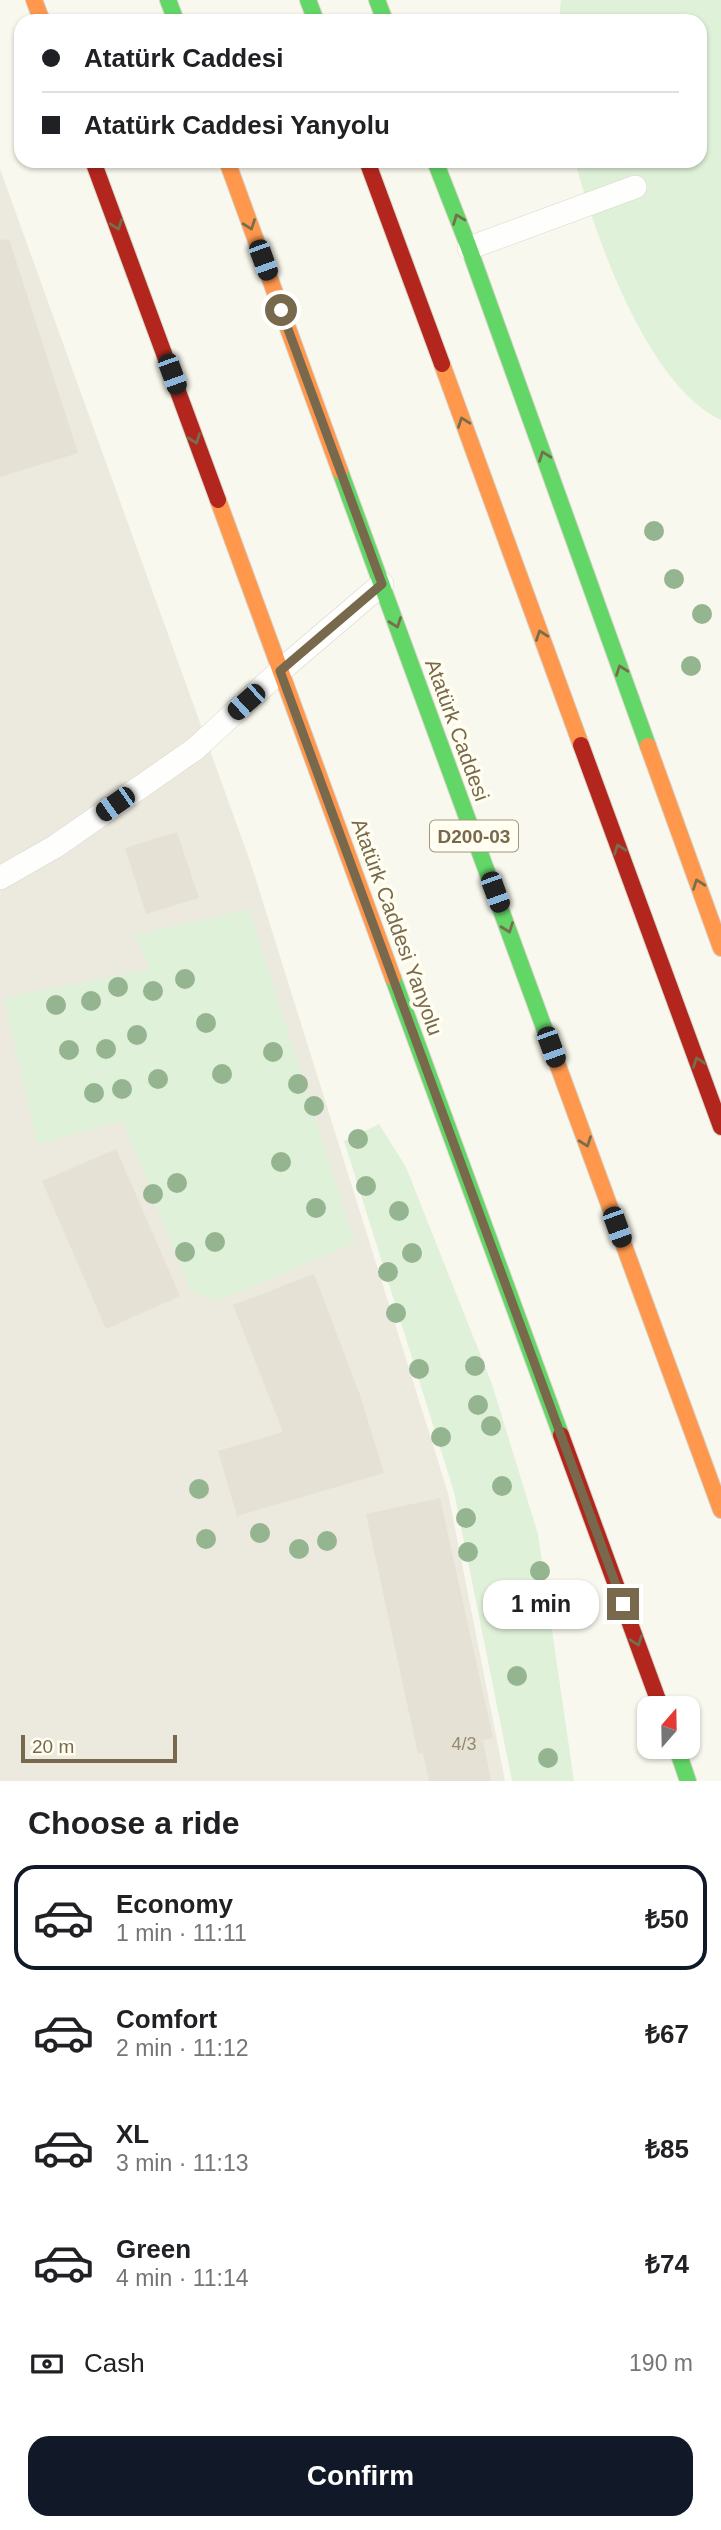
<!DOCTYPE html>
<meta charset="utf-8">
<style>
body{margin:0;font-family:Helvetica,sans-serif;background:#f6f6f6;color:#202124;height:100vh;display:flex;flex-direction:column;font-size:26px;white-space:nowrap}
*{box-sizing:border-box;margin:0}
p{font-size:23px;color:#757577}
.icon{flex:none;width:38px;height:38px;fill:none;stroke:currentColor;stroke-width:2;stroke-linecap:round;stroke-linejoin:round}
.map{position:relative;height:1781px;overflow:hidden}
.side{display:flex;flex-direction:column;background:#fff;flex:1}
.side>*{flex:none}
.hud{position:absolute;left:14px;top:14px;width:693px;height:154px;border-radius:21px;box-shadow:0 2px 5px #0004;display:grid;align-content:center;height:154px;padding:0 28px;background:#fff}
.needle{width:46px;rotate:20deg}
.fabs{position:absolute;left:637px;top:1696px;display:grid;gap:14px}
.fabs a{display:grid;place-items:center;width:63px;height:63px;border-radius:14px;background:#fff;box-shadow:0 2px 5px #0004;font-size:35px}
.scale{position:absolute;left:21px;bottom:18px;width:156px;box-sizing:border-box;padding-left:7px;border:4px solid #78694c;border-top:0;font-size:19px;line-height:24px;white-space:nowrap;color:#78694c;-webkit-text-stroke:5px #fffef0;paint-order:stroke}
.end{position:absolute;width:32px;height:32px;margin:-16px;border:9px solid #78694c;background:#fff;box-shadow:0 0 0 4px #fff}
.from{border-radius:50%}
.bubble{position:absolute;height:49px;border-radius:21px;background:#fff;box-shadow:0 2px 5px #0004;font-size:23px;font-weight:700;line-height:49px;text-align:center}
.car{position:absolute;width:21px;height:42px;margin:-21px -10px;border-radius:9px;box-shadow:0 0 5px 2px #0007;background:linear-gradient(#222 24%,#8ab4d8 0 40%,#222 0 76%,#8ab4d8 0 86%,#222 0)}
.hud b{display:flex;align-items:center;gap:24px;height:66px;font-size:26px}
.hud b+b{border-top:2px solid #e0e0e0}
.hud i{width:18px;height:18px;background:#202124}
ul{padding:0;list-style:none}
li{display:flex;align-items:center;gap:21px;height:105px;margin:0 14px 10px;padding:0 14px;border:4px solid transparent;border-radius:21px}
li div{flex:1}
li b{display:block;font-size:26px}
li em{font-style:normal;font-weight:700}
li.on{border-color:#111827}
li>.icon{width:63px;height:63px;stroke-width:1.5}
h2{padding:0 28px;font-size:32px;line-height:84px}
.pay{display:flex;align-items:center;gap:18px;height:77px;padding:0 28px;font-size:26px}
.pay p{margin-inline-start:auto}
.button{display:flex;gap:14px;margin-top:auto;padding:14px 28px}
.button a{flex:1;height:80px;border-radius:21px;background:#111827;color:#fff;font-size:28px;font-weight:700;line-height:80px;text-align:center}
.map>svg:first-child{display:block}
.industrial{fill:#ece9de}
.green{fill:#e0f1d9}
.building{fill:#e5e1d5}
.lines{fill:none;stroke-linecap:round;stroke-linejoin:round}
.lane-casing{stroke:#d8d5cc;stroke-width:24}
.fast-casing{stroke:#d7d3c7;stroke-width:18}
.slow-casing{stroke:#d7d3c7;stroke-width:18}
.jam-casing{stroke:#d7d3c7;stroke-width:18}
.lane{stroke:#fefefc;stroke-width:23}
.fast{stroke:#63d668;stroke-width:16}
.slow{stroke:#ff974d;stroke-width:16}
.jam{stroke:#b3261e;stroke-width:16}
.tree{fill:#95b590}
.oneway{stroke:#776e4d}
.route{stroke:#78694c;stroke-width:9}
.labels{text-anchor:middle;stroke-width:7;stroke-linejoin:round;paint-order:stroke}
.number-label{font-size:18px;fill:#958970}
.shield{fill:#fffef0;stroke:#a0967d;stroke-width:2}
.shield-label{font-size:19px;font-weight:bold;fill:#78694c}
.street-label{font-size:21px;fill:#78694c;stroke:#fffef0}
</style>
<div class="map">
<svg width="721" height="1781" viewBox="0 0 721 1781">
<rect width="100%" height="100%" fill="#f9f8ee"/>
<polygon class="industrial" points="0,169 251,864 448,1493 505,1781 0,1781"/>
<g class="green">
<path d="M561 0H721V420C647 385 595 236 575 161H700V21H559Z"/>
<polygon points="249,909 355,1243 218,1301 190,1290 123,1121 37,1144 4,998 150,969 134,935"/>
<polygon points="379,1124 406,1167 492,1384 538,1534 574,1781 512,1781 454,1492 344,1141"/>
</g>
<g class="building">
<polygon points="9,239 78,453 0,477 0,240"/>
<polygon points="177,832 199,898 146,914 125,848"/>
<polygon points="116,1149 180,1296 106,1329 42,1181"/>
<polygon points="314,1274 360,1395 384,1473 237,1516 218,1451 283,1432 233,1305"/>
<polygon points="440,1498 493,1738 483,1740 491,1781 429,1781 423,1753 418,1754 366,1514"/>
</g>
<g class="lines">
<g class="lane-casing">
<g id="lane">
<polyline points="469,248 635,187"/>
<polyline points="0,878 56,846 195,749 280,671 382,584"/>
</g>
</g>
<g class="fast-casing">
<g id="fast">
<polyline points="168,0 176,21"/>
<polyline points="308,0 316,21"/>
<polyline points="377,0 385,21"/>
<polyline points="435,161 469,248 648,746"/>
<polyline points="340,471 557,1063"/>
<polyline points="393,978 561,1435"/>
<polyline points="676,1746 688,1781"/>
</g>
</g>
<g class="slow-casing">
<g id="slow">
<polyline points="34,0 42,21"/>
<polyline points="227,161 340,471"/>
<polyline points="442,364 581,745"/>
<polyline points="218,500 393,978"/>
<polyline points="648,746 721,948"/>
<polyline points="557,1063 721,1510"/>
</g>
</g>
<g class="jam-casing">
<g id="jam">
<polyline points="93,161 218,500"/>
<polyline points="367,161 442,364"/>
<polyline points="581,745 721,1127"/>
<polyline points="561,1435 661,1708"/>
</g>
</g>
<use href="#lane" class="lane"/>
<use href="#fast" class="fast"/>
<use href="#slow" class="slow"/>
<use href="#jam" class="jam"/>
</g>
<g class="tree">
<circle cx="654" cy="531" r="10"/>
<circle cx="674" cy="579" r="10"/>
<circle cx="702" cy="614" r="10"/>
<circle cx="691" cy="666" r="10"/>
<circle cx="185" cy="979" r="10"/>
<circle cx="118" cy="987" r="10"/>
<circle cx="153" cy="991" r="10"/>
<circle cx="91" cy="1001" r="10"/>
<circle cx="56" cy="1005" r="10"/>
<circle cx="206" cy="1023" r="10"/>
<circle cx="137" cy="1035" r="10"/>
<circle cx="106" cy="1049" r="10"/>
<circle cx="69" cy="1050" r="10"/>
<circle cx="273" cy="1052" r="10"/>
<circle cx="222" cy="1074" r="10"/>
<circle cx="158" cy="1079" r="10"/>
<circle cx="298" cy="1084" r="10"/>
<circle cx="122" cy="1089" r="10"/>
<circle cx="94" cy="1093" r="10"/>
<circle cx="314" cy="1106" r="10"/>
<circle cx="358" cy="1139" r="10"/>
<circle cx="281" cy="1162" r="10"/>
<circle cx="177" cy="1183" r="10"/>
<circle cx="366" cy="1186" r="10"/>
<circle cx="153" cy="1194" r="10"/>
<circle cx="316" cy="1208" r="10"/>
<circle cx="399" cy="1211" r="10"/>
<circle cx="215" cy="1242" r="10"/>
<circle cx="185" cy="1252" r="10"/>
<circle cx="412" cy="1253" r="10"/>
<circle cx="388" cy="1272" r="10"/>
<circle cx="396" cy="1313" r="10"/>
<circle cx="475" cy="1366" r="10"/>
<circle cx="419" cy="1369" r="10"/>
<circle cx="478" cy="1405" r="10"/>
<circle cx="491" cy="1426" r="10"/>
<circle cx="441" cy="1437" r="10"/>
<circle cx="502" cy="1486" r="10"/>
<circle cx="199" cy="1489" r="10"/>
<circle cx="466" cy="1518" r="10"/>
<circle cx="260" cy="1533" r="10"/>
<circle cx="206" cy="1539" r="10"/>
<circle cx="327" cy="1541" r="10"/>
<circle cx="299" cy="1549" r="10"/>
<circle cx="468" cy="1552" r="10"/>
<circle cx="540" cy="1571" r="10"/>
<circle cx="494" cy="1600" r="10"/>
<circle cx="517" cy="1676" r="10"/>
<circle cx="548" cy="1758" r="10"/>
</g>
<defs><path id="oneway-chevron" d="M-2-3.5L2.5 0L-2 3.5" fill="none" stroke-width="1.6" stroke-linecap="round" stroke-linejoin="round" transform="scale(1.75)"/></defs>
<g class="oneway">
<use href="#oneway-chevron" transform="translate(458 219) rotate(-111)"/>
<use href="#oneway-chevron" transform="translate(117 225) rotate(70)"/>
<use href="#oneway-chevron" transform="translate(250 225) rotate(70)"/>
<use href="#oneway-chevron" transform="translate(463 422) rotate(-110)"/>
<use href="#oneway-chevron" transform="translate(195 439) rotate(70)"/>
<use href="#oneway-chevron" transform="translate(544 456) rotate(-110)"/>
<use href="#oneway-chevron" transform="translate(396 623) rotate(70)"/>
<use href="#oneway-chevron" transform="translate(541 635) rotate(-110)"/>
<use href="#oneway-chevron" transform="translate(621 670) rotate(-110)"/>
<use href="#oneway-chevron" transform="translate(619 849) rotate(-110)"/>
<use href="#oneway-chevron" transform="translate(698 884) rotate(-110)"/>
<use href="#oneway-chevron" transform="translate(508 928) rotate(70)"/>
<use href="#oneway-chevron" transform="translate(698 1062) rotate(-110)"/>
<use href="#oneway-chevron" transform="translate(586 1142) rotate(70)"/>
<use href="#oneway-chevron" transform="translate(637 1641) rotate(70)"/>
</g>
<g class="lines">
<polyline class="route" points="281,310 382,584 280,671 623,1604"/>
</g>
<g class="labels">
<g class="number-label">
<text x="464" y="1750">4/3</text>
</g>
<rect class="shield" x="430" y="820.5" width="88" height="31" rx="5"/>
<g class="shield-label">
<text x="474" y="843">D200-03</text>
</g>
<g class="street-label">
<text transform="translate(457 730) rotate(70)" y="7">Atatürk Caddesi</text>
<text transform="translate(397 927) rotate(70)" y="7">Atatürk Caddesi Yanyolu</text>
</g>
</g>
</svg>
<div class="fabs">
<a><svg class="needle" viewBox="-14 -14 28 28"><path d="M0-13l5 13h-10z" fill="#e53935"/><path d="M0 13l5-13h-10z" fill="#757577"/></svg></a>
</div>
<div class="scale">20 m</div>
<i class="end from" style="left:281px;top:310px"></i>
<i class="end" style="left:623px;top:1604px"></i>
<div class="bubble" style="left:483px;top:1580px;width:116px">1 min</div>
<i class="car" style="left:263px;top:260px;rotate:160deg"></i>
<i class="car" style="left:172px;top:374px;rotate:160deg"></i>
<i class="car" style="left:246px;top:702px;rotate:228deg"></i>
<i class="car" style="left:115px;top:804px;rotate:235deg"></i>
<i class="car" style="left:495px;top:892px;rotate:160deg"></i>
<i class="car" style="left:551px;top:1047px;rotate:160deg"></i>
<i class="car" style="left:617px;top:1227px;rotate:160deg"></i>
<div class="hud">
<b><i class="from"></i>Atatürk Caddesi</b>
<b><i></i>Atatürk Caddesi Yanyolu</b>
</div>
</div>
<section class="side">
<h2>Choose a ride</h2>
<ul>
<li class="on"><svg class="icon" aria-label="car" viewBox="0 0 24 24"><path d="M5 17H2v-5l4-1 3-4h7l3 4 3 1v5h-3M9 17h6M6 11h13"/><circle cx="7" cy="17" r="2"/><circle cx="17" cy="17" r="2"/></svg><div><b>Economy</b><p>1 min · 11:11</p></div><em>₺50</em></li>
<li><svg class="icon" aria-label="car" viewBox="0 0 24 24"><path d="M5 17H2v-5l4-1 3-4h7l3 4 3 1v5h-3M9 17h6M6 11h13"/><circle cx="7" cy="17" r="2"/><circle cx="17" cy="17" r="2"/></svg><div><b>Comfort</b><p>2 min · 11:12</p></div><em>₺67</em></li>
<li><svg class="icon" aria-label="car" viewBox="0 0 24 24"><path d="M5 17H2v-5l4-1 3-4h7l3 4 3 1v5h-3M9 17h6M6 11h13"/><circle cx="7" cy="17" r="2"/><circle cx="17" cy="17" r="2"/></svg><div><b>XL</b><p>3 min · 11:13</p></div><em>₺85</em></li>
<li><svg class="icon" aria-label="car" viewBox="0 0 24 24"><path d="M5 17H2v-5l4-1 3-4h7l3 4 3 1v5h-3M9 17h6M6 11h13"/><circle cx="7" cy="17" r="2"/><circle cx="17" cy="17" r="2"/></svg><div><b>Green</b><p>4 min · 11:14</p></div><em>₺74</em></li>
</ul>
<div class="pay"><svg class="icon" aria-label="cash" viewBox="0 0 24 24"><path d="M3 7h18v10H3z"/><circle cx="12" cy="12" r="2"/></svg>Cash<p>190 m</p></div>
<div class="button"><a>Confirm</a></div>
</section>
